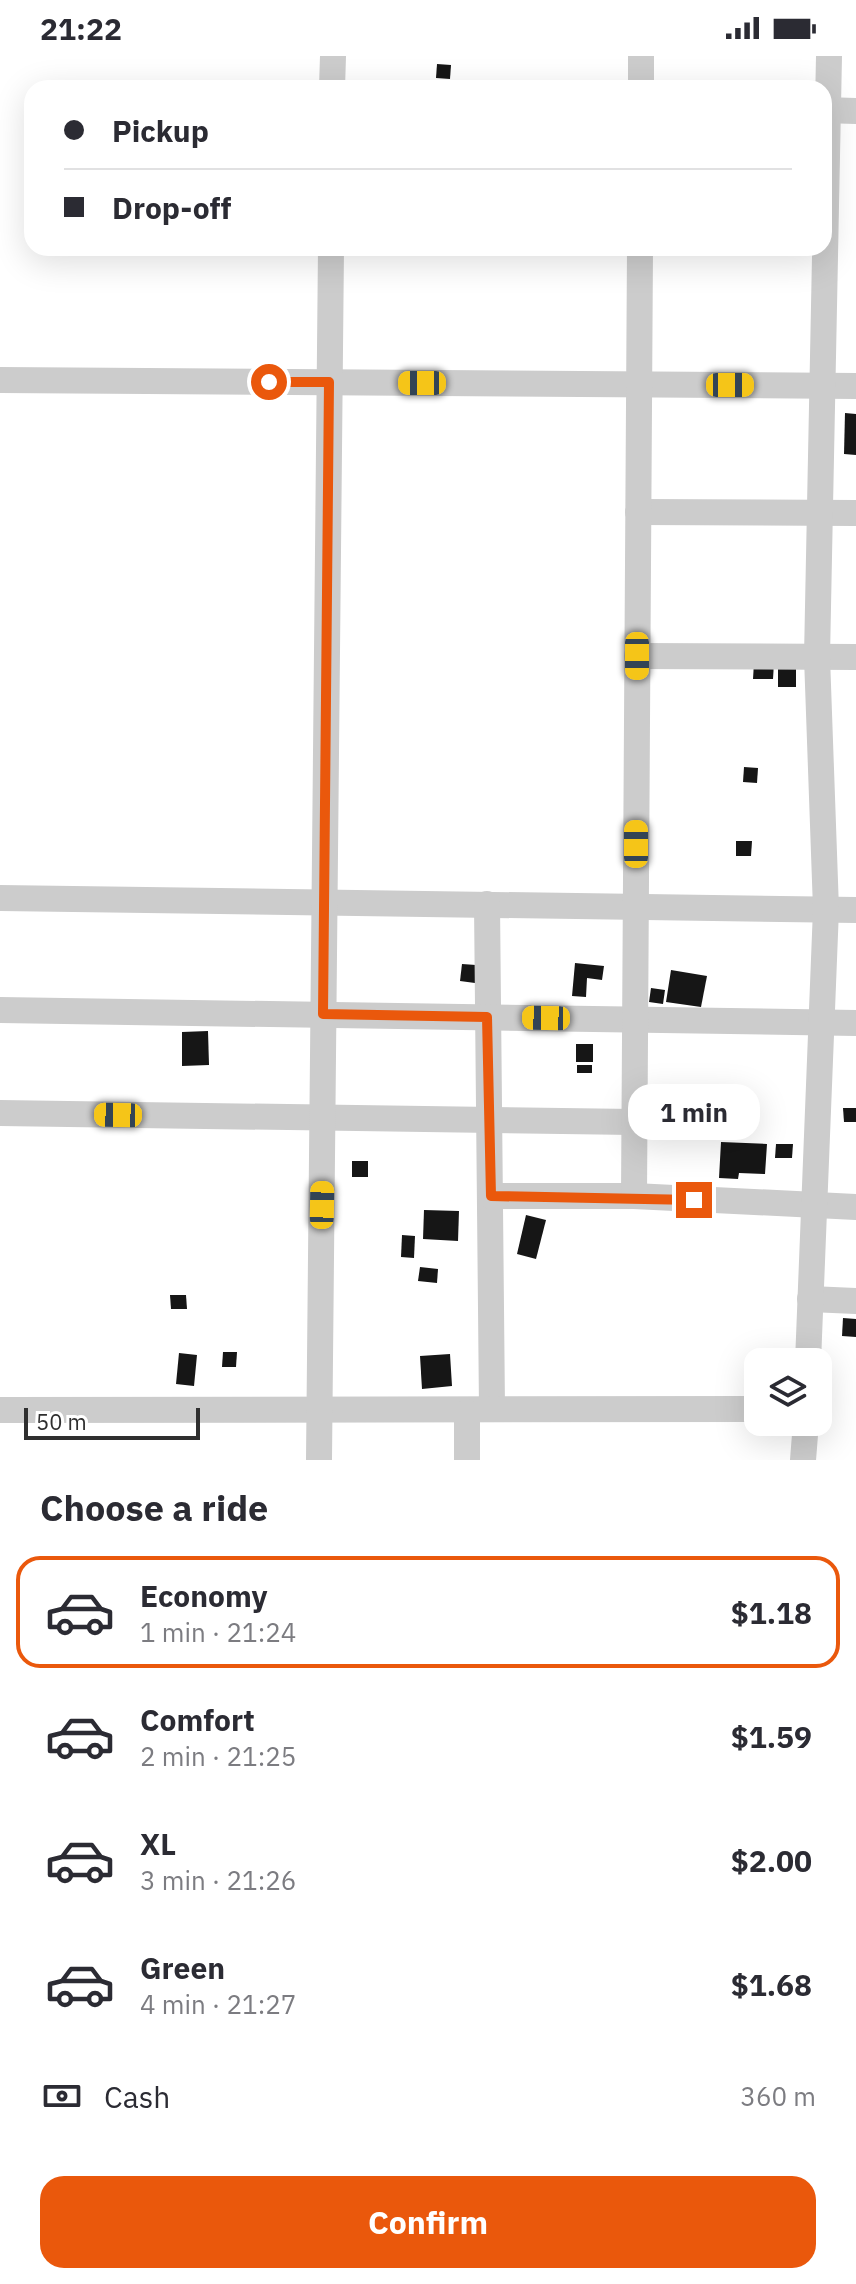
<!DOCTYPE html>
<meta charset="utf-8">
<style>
body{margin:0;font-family:"IBM Plex Sans",sans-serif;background:#f2f2f3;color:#2b2b33;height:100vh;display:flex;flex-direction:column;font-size:30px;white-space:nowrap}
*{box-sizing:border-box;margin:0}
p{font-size:26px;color:#7c7c81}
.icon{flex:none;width:44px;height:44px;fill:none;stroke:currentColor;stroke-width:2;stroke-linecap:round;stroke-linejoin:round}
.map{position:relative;height:1404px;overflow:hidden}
.drawer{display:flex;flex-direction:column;background:#fff;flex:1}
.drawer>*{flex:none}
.hud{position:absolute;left:24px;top:24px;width:808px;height:176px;border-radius:24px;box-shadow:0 8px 32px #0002;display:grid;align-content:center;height:176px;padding:0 40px;background:#fff}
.fabs{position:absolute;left:744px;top:1292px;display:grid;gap:16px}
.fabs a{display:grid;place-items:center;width:88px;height:88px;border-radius:16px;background:#fff;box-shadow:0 8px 32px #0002;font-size:40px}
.scale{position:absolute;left:24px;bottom:20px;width:176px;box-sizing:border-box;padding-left:8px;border:4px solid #2f2f2f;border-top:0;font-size:22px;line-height:28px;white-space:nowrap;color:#2f2f2f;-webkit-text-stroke:6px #fff;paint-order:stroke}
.end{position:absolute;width:36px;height:36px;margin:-18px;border:10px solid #ea580c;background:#fff;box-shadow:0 0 0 4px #fff}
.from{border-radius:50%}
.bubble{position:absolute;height:56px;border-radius:24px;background:#fff;box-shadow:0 8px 32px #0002;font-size:26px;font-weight:800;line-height:56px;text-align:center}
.car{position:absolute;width:24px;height:48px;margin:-24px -12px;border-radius:10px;box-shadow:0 0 6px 2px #0007;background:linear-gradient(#f5c518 24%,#345 0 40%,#f5c518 0 76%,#345 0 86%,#f5c518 0)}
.hud b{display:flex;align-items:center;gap:28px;height:76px;font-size:30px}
.hud b+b{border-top:2px solid #e1e1e2}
.hud i{width:20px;height:20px;background:#2b2b33}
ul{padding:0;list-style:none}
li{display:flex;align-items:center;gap:24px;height:112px;margin:0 16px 12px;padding:0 24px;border:4px solid transparent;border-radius:24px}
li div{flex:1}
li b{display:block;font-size:30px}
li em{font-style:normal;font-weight:800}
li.on{border-color:#ea580c}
li>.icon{width:72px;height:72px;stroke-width:1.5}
h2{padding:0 40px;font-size:36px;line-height:96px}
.pay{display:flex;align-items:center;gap:20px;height:88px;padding:0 40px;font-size:30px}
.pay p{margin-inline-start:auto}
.primary-button{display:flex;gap:16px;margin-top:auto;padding:16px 40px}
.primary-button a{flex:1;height:92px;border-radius:24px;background:#ea580c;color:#fff;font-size:32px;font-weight:800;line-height:92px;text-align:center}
.status{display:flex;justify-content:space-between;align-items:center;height:56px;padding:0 40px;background:#fff;direction:ltr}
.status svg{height:22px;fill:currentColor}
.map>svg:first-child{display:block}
.building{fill:#161616}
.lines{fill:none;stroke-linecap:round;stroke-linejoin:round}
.minor{stroke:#ccc;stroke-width:26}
.route{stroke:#ea580c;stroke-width:10}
</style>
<div class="status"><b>21:22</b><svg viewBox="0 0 49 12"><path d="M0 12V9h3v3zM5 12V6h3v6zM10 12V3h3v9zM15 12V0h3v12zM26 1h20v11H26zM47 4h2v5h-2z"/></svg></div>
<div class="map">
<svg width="856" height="1404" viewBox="0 0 856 1404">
<rect width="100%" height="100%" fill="#fff"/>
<g class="building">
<polygon points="437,8 451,9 450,23 436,22"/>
<polygon points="845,357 856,358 856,399 844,398"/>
<polygon points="754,606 774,606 773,623 753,623"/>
<polygon points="796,606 796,631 778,631 778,607"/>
<polygon points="744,711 758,712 757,727 743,726"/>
<polygon points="736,785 752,785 751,800 736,800"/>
<polygon points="575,907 604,910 602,924 587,922 586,941 572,940"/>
<polygon points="462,908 476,909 475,927 460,925"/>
<polygon points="671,914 707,920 701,951 666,946"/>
<polygon points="651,932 665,934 663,948 649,946"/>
<polygon points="208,975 209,1009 182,1010 182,976"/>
<rect x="576" y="988" width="17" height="18"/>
<rect x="577" y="1009" width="15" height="8"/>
<polygon points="843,1052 856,1052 856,1066 844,1066"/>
<polygon points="721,1086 767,1088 765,1118 739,1117 738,1123 719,1122"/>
<polygon points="776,1088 793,1088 792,1102 775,1102"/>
<rect x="352" y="1105" width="16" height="16"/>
<polygon points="424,1154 459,1155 458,1185 423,1183"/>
<polygon points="526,1159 546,1164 536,1203 517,1198"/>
<polygon points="402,1179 415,1180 414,1202 401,1201"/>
<polygon points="420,1211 438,1213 437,1227 418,1225"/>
<polygon points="170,1239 186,1239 187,1253 171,1253"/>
<polygon points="843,1262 856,1263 856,1281 842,1280"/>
<polygon points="223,1296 237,1296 236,1311 222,1311"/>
<polygon points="179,1297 197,1299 194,1330 176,1328"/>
<polygon points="450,1298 452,1330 422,1333 420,1300"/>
</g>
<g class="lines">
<g class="minor">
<polyline points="332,32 333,0"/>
<polyline points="641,32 641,0"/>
<polyline points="824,54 856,55"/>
<polyline points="0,324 856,330"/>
<polyline points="638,456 856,457"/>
<polyline points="637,600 856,601"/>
<polyline points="0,842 856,854"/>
<polyline points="487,848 492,1353"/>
<polyline points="0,954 856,967"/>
<polyline points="0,1057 634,1066"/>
<polyline points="491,1140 634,1140 856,1151"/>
<polyline points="634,1140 640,192"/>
<polyline points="810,1243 856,1245"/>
<polyline points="808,1306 826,853 817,601 829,0"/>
<polyline points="0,1354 758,1353"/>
<polyline points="319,1404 331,192"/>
<polyline points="467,1404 467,1356"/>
<polyline points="803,1404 806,1366"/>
</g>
</g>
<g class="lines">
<polyline class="route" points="269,326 329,326 323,958 487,961 491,1140 694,1144"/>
</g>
</svg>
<div class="fabs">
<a><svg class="icon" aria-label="layers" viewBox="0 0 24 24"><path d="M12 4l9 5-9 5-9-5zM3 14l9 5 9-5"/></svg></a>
</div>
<div class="scale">50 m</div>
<i class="end from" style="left:269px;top:326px"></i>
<i class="end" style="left:694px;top:1144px"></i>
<div class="bubble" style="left:628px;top:1028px;width:132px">1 min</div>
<i class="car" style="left:422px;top:327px;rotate:270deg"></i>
<i class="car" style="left:730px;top:329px;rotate:90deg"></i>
<i class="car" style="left:637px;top:600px;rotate:180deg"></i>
<i class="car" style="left:636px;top:788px;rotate:0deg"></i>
<i class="car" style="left:546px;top:962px;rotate:271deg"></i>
<i class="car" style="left:118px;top:1059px;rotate:271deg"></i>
<i class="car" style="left:322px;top:1149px;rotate:1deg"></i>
<div class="hud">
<b><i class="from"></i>Pickup</b>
<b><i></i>Drop-off</b>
</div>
</div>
<section class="drawer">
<h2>Choose a ride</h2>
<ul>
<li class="on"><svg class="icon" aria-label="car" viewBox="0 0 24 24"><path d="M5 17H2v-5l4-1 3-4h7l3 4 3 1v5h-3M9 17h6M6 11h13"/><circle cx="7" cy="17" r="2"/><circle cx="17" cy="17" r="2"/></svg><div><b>Economy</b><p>1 min · 21:24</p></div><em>$1.18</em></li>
<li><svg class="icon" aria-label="car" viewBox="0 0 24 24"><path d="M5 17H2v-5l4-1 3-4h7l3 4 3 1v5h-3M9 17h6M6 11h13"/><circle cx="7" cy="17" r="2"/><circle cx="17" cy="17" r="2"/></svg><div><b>Comfort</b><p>2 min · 21:25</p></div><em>$1.59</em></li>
<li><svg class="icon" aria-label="car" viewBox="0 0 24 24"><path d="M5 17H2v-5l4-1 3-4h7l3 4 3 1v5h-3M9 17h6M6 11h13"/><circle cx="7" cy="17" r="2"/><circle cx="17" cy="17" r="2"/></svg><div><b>XL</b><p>3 min · 21:26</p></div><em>$2.00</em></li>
<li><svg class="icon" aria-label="car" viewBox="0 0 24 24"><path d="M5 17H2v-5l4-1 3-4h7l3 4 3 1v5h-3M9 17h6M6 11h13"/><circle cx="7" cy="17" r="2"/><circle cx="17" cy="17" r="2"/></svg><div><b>Green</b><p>4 min · 21:27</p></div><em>$1.68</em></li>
</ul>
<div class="pay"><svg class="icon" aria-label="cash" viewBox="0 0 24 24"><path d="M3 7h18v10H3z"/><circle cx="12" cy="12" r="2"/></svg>Cash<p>360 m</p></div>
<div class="primary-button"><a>Confirm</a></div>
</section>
